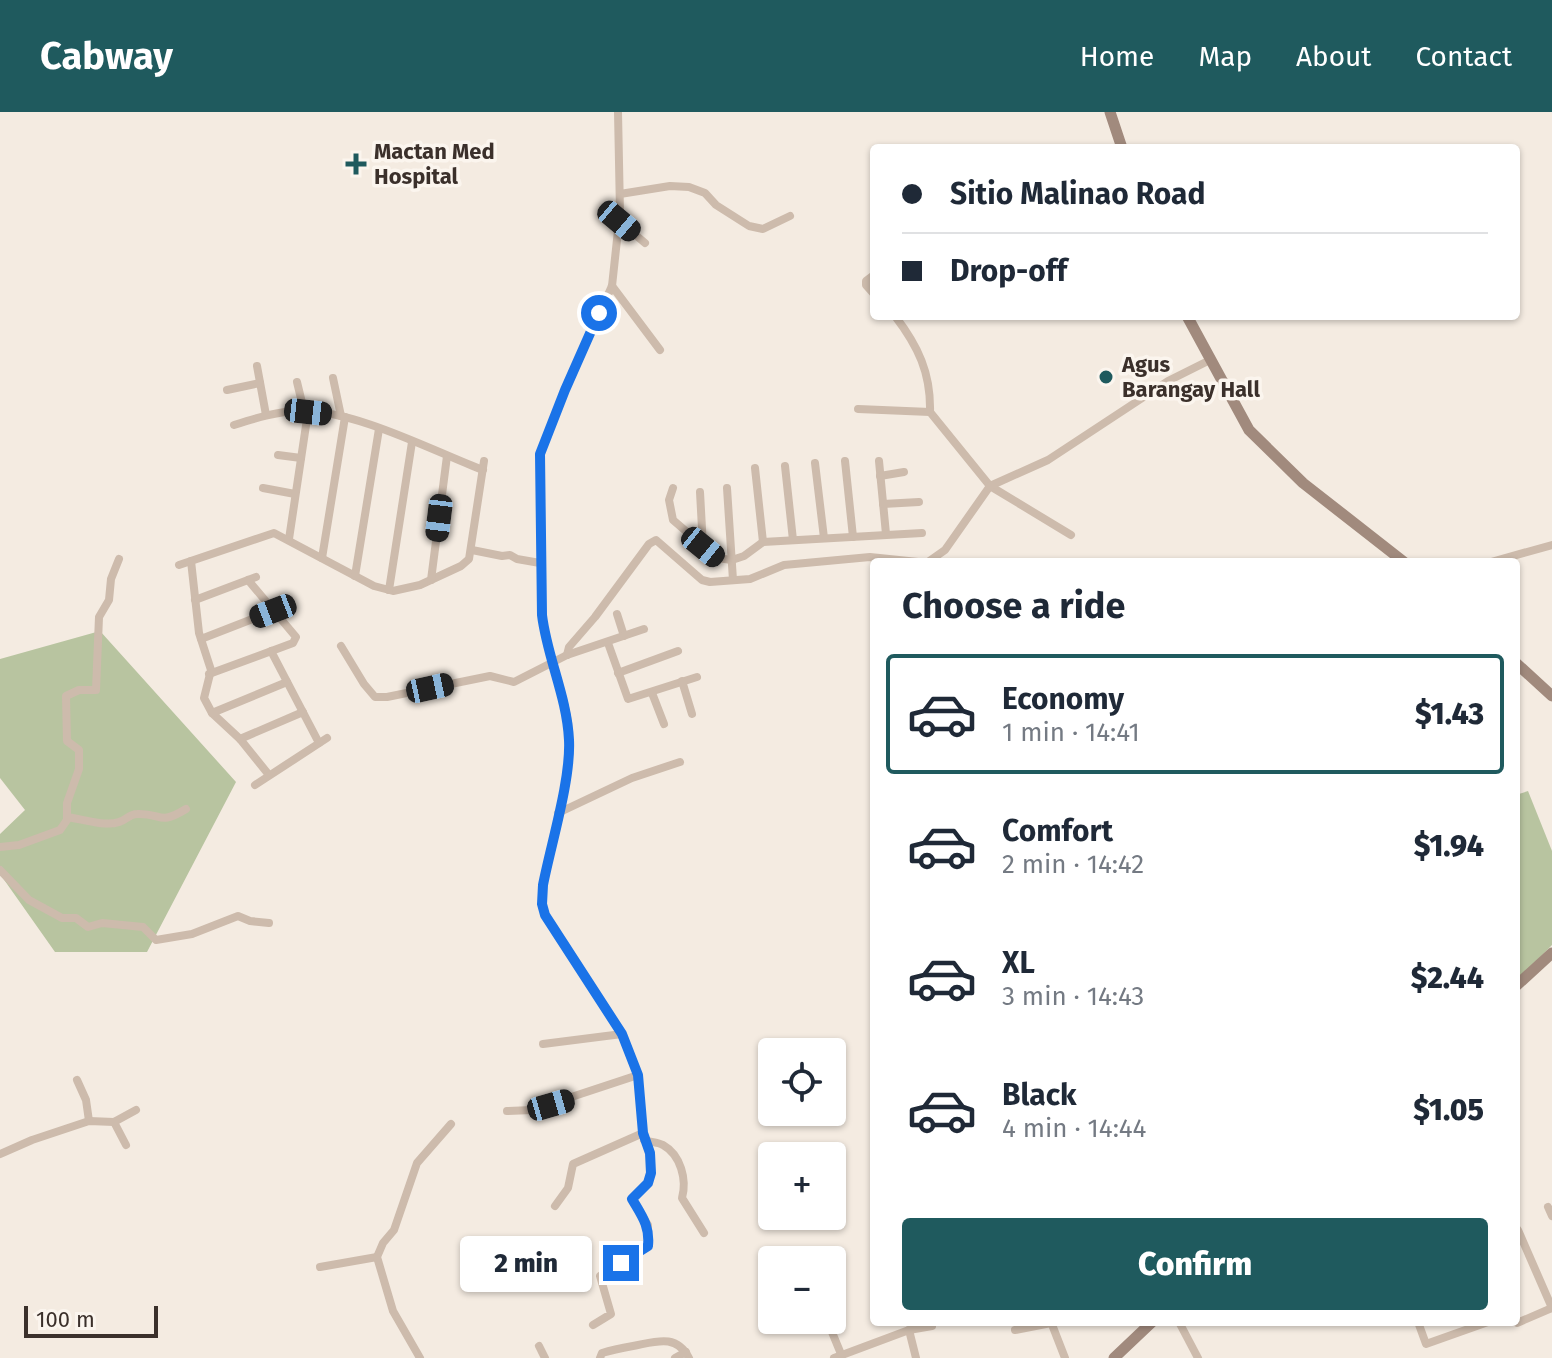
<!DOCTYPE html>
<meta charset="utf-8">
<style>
body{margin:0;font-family:"Fira Sans",sans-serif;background:#f6f6f7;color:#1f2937;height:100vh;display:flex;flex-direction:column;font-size:30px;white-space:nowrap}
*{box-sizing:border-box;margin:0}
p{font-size:26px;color:#747a83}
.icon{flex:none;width:44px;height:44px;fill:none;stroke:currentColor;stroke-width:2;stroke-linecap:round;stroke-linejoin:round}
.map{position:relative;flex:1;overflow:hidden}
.details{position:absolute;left:870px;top:446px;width:650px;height:768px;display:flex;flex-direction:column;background:#fff;border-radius:8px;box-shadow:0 2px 6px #0004}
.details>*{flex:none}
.top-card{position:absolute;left:870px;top:32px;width:650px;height:176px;border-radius:8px;box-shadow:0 2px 6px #0004;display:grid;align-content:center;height:176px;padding:0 32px;background:#fff}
.fabs{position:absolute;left:758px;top:926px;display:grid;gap:16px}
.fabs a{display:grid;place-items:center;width:88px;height:88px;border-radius:8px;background:#fff;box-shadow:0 2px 6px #0004;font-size:40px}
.scale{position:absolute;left:24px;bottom:20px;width:134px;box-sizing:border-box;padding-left:8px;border:4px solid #3b302b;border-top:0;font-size:22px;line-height:28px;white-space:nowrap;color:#3b302b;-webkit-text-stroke:6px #fbf5ee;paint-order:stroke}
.end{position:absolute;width:36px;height:36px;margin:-18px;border:10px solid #1a73e8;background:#fff;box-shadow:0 0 0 4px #fff}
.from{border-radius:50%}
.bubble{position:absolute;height:56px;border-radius:8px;background:#fff;box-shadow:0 2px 6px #0004;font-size:26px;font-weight:800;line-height:56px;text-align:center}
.car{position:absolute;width:24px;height:48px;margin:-24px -12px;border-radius:10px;box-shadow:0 0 6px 2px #0007;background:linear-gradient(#222 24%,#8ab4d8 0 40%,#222 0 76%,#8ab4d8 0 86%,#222 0)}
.top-card b{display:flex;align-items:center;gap:28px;height:76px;font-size:30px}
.top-card b+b{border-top:2px solid #e0e1e3}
.top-card i{width:20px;height:20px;background:#1f2937}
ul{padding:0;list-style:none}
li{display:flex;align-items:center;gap:24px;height:120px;margin:0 16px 12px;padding:0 16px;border:4px solid transparent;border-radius:8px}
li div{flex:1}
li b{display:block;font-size:30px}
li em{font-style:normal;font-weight:800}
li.selected{border-color:#1f5a5e}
li>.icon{width:72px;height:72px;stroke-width:1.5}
h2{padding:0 32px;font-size:36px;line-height:96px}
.primary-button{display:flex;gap:16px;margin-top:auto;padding:16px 32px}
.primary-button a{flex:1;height:92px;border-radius:8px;background:#1f5a5e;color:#fff;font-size:32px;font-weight:800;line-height:92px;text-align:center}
header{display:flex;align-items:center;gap:48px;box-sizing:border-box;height:112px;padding:0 40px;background:#1f5a5e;color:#fff}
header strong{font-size:38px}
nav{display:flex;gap:44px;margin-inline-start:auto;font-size:28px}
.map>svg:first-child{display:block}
.green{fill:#b8c4a0}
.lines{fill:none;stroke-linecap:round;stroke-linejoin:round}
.street{stroke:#cdbbac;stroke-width:8}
.secondary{stroke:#a18a7d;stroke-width:11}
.route{stroke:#1a73e8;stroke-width:10}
.poi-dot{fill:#1f5a5e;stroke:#fbf5ee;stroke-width:3}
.labels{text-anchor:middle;stroke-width:7;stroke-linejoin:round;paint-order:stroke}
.poi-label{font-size:22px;font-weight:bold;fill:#3b302b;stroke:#fbf5ee;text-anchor:start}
</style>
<header>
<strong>Cabway</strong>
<nav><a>Home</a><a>Map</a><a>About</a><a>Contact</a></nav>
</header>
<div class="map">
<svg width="1552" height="1246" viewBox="0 0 1552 1246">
<rect width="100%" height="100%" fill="#f4ebe1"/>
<g class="green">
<polygon points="100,519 236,670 147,840 55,840 0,762 0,722 25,698 0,666 0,547"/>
<polygon points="1528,679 1552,739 1552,833 1516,870 1516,683"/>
</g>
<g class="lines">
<g class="street">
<polyline points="620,82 670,74 689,75 705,81 716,93 749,114 763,117 790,104"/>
<polyline points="619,109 645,131"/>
<polyline points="874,163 866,169 866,173 874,182"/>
<polyline points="612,174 660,238"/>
<path d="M895 204C918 234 931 261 930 300L990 374 1071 423"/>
<polyline points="257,254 266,303"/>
<polyline points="333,266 341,304"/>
<polyline points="297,270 304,299"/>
<polyline points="227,278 260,271"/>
<polyline points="858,297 930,300"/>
<path d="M234 313C256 306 278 299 301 299 355 298 431 338 483 358"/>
<polyline points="278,343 301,346"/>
<polyline points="845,349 853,425"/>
<polyline points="879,349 886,422"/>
<polyline points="815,351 824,426"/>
<polyline points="785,354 793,428"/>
<polyline points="755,356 763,430"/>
<polyline points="880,364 904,360"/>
<polyline points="263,376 295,382"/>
<polyline points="673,376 669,388 673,408 717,446 732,448 744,444 763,430 922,421"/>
<polyline points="727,376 733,468"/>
<polyline points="700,380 703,435"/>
<polyline points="883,392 919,390"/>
<polyline points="289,427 308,300"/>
<polyline points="472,438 502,444 510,443 517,447 540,451"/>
<polyline points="322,446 345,305"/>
<polyline points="191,449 199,521 211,558 204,586 212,601 240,627 269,663"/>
<polyline points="928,450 945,438 990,374 1048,348 1168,269 1210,248"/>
<polyline points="1491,450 1552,433"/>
<polyline points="179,453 274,421 374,474 393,479 420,473 461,454 469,447 484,349"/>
<polyline points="355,464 379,317"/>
<polyline points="431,468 447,344"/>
<polyline points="389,478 412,330"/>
<polyline points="195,488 256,465"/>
<polyline points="617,502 624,524"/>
<polyline points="201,527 273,499"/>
<polyline points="608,531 628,587 697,565"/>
<polyline points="341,534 364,572 375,585 387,585 490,564 514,570 567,543 644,517"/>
<polyline points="271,539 319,631"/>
<polyline points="567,543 569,535 595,505 649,432 656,428 702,468 710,470 750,467 784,453 870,445 918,450"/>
<polyline points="618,561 678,539"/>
<polyline points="209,562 293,531 296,525 248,468"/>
<polyline points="682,569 692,602"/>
<polyline points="652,581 664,612"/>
<polyline points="212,601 287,570"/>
<polyline points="240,627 303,600"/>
<polyline points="255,673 327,626"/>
<polyline points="558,701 632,666 680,650"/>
<path d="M67 705C82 707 105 715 119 710 127 708 129 702 137 702 163 701 158 714 186 697"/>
<polyline points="0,735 19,733 60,718 67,708 67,691 79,657 79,638 67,629 66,584 79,578 96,578 99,505 109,488 111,467 119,447"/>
<polyline points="0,758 29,788 62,806 76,806 88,815 102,811 143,815 156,828 192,822 238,804 250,809 269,811"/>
<polyline points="543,932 622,922"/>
<polyline points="77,968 86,988 89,1009"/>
<polyline points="507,999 532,998 638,963"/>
<polyline points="114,1010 126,1033"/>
<path d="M644 1028C649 1030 658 1030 663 1033 681 1043 687 1068 682 1086L704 1121"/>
<polyline points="0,1042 32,1028 89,1009 114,1010 136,998"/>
<polyline points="555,1094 568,1076 573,1052 643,1021"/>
<polyline points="1548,1095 1552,1104"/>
<polyline points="1518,1118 1552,1196"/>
<polyline points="320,1155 377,1145"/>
<polyline points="827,1208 841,1242"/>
<polyline points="1516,1208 1517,1211 1552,1196"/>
<polyline points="1051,1210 1065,1246"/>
<polyline points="1179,1210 1198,1246"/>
<polyline points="1418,1210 1426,1232 1488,1210"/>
<path d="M593 1213 611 1202 600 1164 648 1134V1113L632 1087 648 1071 651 1061 650 1041 643 1021 638 963 622 922 545 803 542 792 543 773C553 725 575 658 568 610 562 573 546 539 542 503L540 342 565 278 612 174 620 100 618 0"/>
<polyline points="909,1218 916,1246"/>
<polyline points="1015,1218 1051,1211"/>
<polyline points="539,1234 545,1246"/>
<polyline points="420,1246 393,1199 377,1145 383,1131 394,1118 417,1051 451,1012"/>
<path d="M600 1246 602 1241C612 1238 622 1236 633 1234 655 1230 676 1221 689 1246"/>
<polyline points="675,1246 686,1240"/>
<polyline points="834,1246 909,1218 932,1214"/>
</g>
<g class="secondary">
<polyline points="1110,0 1122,36"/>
<polyline points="1187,204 1249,318 1303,371 1404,450"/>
<polyline points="1516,551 1552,584"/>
<polyline points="1516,874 1552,841"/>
<polyline points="1114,1246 1152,1210"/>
</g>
</g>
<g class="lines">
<path class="route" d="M599 201 565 278 540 342 542 503C547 545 567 585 569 628 571 668 551 732 543 773L542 792 545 803 622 922 638 963 643 1021 650 1041 651 1061 648 1071 632 1087C642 1104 650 1114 648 1134L621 1151"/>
</g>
<g class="poi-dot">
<path d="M352 40h8v8h8v8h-8v8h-8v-8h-8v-8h8z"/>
<circle cx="1106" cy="265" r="8"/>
</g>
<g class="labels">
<g class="poi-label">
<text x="374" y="47">Mactan Med<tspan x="374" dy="25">Hospital</tspan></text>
<text x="1122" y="260">Agus<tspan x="1122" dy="25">Barangay Hall</tspan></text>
</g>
</g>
</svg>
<div class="fabs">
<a><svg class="icon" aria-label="locate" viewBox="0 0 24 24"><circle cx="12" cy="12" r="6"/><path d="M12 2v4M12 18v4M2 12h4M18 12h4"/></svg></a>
<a>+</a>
<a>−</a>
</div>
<div class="scale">100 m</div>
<i class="end from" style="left:599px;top:201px"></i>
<i class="end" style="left:621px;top:1151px"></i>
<div class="bubble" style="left:460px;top:1124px;width:132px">2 min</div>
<i class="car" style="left:619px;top:109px;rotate:130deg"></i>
<i class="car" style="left:308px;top:300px;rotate:96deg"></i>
<i class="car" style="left:439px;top:406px;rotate:187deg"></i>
<i class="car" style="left:703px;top:435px;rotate:129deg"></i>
<i class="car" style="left:273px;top:499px;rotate:249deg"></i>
<i class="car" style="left:430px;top:576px;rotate:78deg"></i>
<i class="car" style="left:551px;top:993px;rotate:74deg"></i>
<div class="top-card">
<b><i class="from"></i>Sitio Malinao Road</b>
<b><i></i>Drop-off</b>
</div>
<section class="details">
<h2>Choose a ride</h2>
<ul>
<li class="selected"><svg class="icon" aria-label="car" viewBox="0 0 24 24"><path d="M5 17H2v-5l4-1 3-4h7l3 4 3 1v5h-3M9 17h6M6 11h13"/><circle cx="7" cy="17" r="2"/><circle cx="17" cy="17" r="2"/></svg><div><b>Economy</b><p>1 min · 14:41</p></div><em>$1.43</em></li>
<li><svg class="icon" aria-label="car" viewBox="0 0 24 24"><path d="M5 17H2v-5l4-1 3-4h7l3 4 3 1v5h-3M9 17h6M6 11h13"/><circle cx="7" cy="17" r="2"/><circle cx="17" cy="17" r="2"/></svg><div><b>Comfort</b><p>2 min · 14:42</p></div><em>$1.94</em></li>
<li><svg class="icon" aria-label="car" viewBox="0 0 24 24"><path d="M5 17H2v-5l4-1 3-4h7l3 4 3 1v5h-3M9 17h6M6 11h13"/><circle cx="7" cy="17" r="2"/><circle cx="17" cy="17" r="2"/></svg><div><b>XL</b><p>3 min · 14:43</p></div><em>$2.44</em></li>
<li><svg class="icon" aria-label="car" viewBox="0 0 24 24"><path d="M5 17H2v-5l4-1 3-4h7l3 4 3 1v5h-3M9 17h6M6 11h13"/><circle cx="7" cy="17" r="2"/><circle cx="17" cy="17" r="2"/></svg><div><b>Black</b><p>4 min · 14:44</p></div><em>$1.05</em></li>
</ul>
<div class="primary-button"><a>Confirm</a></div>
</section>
</div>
